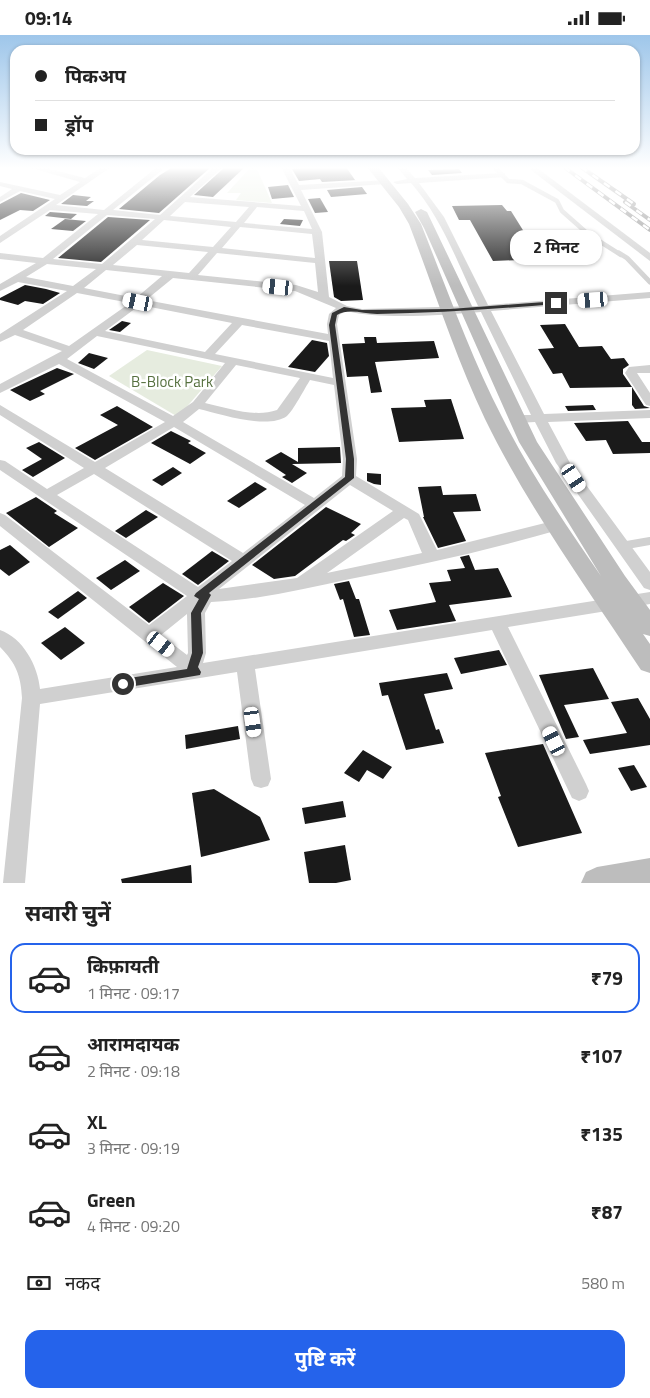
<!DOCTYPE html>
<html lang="hi">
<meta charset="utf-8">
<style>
body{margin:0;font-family:"Titillium Web","Noto Sans Devanagari",sans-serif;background:#f6f6f6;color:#222;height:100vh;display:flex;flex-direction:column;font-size:19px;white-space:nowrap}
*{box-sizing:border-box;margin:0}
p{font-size:16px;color:#767676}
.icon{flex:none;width:28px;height:28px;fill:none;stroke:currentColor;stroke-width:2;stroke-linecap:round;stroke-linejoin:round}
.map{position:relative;height:848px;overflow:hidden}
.drawer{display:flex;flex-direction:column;background:#fff;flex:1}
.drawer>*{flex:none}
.hud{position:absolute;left:10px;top:10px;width:630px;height:110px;border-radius:15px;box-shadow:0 1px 4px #0004;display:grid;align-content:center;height:110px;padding:0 25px;background:#fff}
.end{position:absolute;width:22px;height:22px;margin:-11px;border:6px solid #333;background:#fff;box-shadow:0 0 0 2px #fff}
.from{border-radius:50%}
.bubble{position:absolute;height:35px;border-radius:15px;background:#fff;box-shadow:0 1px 4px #0004;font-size:16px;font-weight:700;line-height:35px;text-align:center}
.car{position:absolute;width:15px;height:30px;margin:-15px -8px;border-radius:6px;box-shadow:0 0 4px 1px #0007;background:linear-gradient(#fff 24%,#345 0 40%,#fff 0 76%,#345 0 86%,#fff 0)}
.hud b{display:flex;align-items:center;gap:18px;height:48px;font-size:19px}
.hud b+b{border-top:1px solid #e0e0e0}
.hud i{width:12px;height:12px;background:#222}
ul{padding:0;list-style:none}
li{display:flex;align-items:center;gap:15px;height:70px;margin:0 10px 8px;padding:0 15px;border:2px solid transparent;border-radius:15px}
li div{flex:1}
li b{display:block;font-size:19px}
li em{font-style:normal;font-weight:700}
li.on{border-color:#2563eb}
li>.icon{width:45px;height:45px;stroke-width:1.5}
h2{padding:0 25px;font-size:22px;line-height:60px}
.pay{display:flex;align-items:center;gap:12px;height:55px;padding:0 25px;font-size:19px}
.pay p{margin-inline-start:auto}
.button{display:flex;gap:10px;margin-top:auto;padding:10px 25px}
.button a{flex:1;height:58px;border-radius:15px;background:#2563eb;color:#fff;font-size:20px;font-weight:700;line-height:58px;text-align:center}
.status{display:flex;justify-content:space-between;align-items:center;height:35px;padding:0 25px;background:#fff;direction:ltr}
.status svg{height:14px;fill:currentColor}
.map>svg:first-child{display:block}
.green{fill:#e6ecdf}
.building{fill:#1a1a1a}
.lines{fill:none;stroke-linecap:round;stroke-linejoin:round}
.lane-far2{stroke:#d0d0d0;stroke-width:4.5}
.lane-far1{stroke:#d0d0d0;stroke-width:5}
.lane{stroke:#d0d0d0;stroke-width:8}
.street{fill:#d0d0d0;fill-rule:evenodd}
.secondary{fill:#bdbdbd;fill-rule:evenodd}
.rail-casing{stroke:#888;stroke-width:4}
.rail{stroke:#fff;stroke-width:2.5;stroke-dasharray:7;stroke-linecap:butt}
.route{fill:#333}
.labels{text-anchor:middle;stroke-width:5;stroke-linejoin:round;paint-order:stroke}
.park-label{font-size:15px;fill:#56703f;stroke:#fff}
</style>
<div class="status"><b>09:14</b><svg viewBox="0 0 49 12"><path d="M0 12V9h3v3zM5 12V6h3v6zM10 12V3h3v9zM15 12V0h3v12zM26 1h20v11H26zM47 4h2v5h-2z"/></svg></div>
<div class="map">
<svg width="650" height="848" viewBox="0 0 650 848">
<rect width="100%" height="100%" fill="#fff"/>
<g class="green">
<polygon points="251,132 256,132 272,168 236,165 241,158 227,158"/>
<polygon points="147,315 222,331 178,382 109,341"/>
</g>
<g class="building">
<polygon points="173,132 211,132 159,178 119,174 160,140"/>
<polygon points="225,132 245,132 213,162 194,160"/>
<polygon points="325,132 346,132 355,145 357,145 322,147 320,144 299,146 292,134"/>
<polygon points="459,134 462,138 432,140 428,135"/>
<polygon points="288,150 294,162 272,164 268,152"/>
<polygon points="362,152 367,159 331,162 327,155"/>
<polygon points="21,158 50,165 33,176 20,175 0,185 0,169"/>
<polygon points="73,160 91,162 86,166 94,166 87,171 61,169"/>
<polygon points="320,163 328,177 315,178 308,164"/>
<polygon points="502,170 507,176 511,176 526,200 530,200 546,224 493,226 470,185 459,185 452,171"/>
<polygon points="50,177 77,179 71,184 45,181"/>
<polygon points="108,182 150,185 101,227 58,223"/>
<polygon points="65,184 86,186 73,196 51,194"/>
<polygon points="284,184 303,185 300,191 280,189"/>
<polygon points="329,226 357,226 363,265 341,266 334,262"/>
<polygon points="25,250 46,254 60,258 43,269 25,266 18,270 0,265 0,263"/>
<polygon points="122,286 131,288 120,297 109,295"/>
<polygon points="565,289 579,312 602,311 611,324 624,323 629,330 623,334 623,339 632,352 570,353 562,338 553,339 538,314 554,313 540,290"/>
<polygon points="364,302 376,302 377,308 434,306 439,323 375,327 382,357 371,358 368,341 347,342 342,309 365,308"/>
<polygon points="312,305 327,308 329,321 315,337 288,332"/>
<polygon points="89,318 108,323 94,334 78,328"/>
<polygon points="57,333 74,339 40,356 45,359 30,366 10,355"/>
<polygon points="632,352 644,371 650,373 635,374 632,370"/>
<polygon points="451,364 464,404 399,407 391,373 426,372 424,365"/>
<polygon points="593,370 596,375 568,376 565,371"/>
<polygon points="117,371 153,392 95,425 75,413 118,390 100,380"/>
<polygon points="628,386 642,407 650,407 650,418 613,419 606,405 586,406 574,388"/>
<polygon points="171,396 191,406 188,408 206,418 190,429 151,408"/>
<polygon points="39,407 65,423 33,442 22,435 42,424 26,413"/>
<polygon points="340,412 341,428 292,429 307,438 292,448 282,442 286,440 265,426 281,417 298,427 298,413"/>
<polygon points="173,432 182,438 162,451 152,445"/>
<polygon points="367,438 381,439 381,450 374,449 367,446"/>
<polygon points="255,447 267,454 239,473 227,466"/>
<polygon points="441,451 443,460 476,459 481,476 453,477 466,506 438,513 423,482 424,482 418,452"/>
<polygon points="36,462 57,476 54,478 78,493 49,512 6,478"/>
<polygon points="326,472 361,489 351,498 355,500 346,506 343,505 295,541 274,544 252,530"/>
<polygon points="146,475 158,482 126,503 115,496"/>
<polygon points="10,510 30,527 9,541 0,534 0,515"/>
<polygon points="212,516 229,526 198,550 182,539"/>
<polygon points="469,520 475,535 498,533 512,562 449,570 456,586 397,595 389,575 436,567 429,548 451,546 447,535 465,533 460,522"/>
<polygon points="125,525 140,536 111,555 96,543"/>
<polygon points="349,546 356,564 359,564 370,600 354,602 343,564 340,565 334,549"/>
<polygon points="163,548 184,561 149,588 129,572"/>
<polygon points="78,556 87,563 58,584 48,577"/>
<polygon points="65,592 85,608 61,625 41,608"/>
<polygon points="499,615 507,630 461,639 454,623"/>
<polygon points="593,633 609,664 564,670 579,702 566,704 539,640"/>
<polygon points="447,638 453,654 424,659 436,695 439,694 444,708 406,715 388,660 382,661 379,648"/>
<polygon points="638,663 650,684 650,710 590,719 583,705 627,698 611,667"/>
<polygon points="238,691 240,704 186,714 185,700"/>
<polygon points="543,709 582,798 518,812 498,762 501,761 485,718"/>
<polygon points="363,715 392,732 383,744 367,735 359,747 344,738"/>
<polygon points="634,730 647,752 631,756 618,733"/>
<polygon points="214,754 260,782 270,805 201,822 192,758"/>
<polygon points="343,766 346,782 305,789 302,773"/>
<polygon points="345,810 351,845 336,848 309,848 304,817"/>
<polygon points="191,830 192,848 122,848 121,844"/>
</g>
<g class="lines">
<polyline class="lane-far2" points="494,132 508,146 522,147 557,166 562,176 588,199 621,220"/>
<polyline class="lane-far1" points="619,218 627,223 650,247"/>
<polyline class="lane" points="621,511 650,506"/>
<g class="street">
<path d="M28 132H42L85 143 102 132H111L56 170 104 175 157 132H166L113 175 160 180 214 132H223L190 162 301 171 281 132H289L299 150 388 145 389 147 385 149 301 155 322 197 329 262 347 271 362 274 478 271C458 229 442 183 411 148L397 149 393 147 407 144 397 132H405L415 143 502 138H505V142L419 148 444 182 488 270 650 257V263L491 276 544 379 650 375V383L548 387 570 428 650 537V555L644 553 556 428 535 387 517 388 511 384 517 380H531L481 277C442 280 383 285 346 276L339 280 337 289 357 424 356 441 419 479 437 515 557 485 562 486 565 490 562 494C492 514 422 530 350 544 304 554 258 565 211 567L205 578 206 618 203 628 650 557V569L508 592 586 749 589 756 586 763 579 766 572 763 492 595 255 634 271 744 268 751 261 753 254 751 251 744 237 637 40 669 25 848H3L22 663C21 641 16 628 0 612V595C23 603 38 631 40 654L177 632 0 491V478L5 480 149 590 187 561 0 435V425L5 426 47 454 84 433 0 380V370L95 427 165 387 59 329 0 358V349L62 316 15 300 0 307V299L67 256 18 247 0 256V249L36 228 0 224V218L43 223 98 179 50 175 0 208V201L55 164 20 156 0 167V162L12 154 0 151V147L60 160 80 147ZM185 167 249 172 236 187 170 181ZM257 172 304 176 312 194 244 188ZM107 180 155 184 102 229 53 224ZM164 185 231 192 213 212 142 205ZM240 192 312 199 315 223 222 213ZM137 210 208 217 189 238 113 230ZM217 218 315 228 318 257 296 250 198 240ZM47 229 96 234 73 251 26 242ZM106 235 162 241 136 263 84 253ZM173 243 295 256 336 273 329 279 327 289 328 299 146 265ZM77 258 130 268 69 311 23 295ZM140 270 232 288 205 317 105 296ZM242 290 329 306 333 343 215 319ZM97 301 207 324 225 328 193 367 173 381 67 324ZM236 330 300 343 277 375C255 383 228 373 205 368ZM310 345 334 350 343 424 342 441 314 463 183 387 199 374C220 379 268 395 287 381 293 376 305 353 310 345ZM174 392 305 470 243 518 105 433ZM94 439 232 526 198 552 57 460ZM350 450 393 476 297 543 219 554ZM404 483 408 485 422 518 327 538ZM187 579 188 618 187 620 161 600Z"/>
<polygon points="527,132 536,132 650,218 650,226"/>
<polygon points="650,330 650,338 637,338 650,358 650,371 646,370 625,338 629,332"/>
</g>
<g class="secondary">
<path d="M367 132H378L408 169 421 189C447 254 470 320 502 382 530 438 566 490 601 541L519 407 424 193 415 177 421 174 427 177 537 407 625 541 650 575V601L643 599 650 609V638L641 635C587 553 528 472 485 384 455 321 434 254 409 189L399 172Z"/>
<polygon points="650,823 650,848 581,848 586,837 597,832"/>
</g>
<g class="rail-casing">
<g id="rail">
<polyline points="564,132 650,195"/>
<polyline points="581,132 634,169"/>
<polyline points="625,167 650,185"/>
</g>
</g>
<use href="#rail" class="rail"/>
</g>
<linearGradient id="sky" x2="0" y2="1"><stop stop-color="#9ec6ea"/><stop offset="0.53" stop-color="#fff"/><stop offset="1" stop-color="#fff" stop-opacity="0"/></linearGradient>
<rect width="650" height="251" fill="url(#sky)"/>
<path class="route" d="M558 266 556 269C496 274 437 278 377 279 363 279 349 273 337 280L335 290 354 424V443L209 558 211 560 201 578 203 618 198 632 201 637 200 640 123 653 119 652 117 649 123 644 187 634 192 618 191 578 199 564 194 561 196 558 345 442 346 424 329 290 332 278 344 272 362 275 450 274Z"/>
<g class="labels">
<g class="park-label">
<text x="172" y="352">B-Block Park</text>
</g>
</g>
</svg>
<i class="end from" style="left:123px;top:649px"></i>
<i class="end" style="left:556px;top:268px"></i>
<div class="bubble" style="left:510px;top:195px;width:92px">2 मिनट</div>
<i class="car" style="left:278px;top:252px;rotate:276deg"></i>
<i class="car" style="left:593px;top:265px;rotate:266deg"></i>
<i class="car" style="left:138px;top:267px;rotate:282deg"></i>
<i class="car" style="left:574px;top:443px;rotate:146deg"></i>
<i class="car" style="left:161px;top:609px;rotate:128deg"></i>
<i class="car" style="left:253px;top:687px;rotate:172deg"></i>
<i class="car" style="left:554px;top:706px;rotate:334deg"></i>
<div class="hud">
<b><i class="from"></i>पिकअप</b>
<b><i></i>ड्रॉप</b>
</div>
</div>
<section class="drawer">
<h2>सवारी चुनें</h2>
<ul>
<li class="on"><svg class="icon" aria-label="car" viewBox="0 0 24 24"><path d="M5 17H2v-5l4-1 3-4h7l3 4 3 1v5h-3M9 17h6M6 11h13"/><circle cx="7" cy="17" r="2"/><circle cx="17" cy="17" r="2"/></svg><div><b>किफ़ायती</b><p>1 मिनट · 09:17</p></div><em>₹79</em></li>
<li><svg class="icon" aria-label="car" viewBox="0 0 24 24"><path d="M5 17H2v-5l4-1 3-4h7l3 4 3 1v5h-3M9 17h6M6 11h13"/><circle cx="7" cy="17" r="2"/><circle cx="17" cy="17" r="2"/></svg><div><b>आरामदायक</b><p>2 मिनट · 09:18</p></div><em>₹107</em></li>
<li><svg class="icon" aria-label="car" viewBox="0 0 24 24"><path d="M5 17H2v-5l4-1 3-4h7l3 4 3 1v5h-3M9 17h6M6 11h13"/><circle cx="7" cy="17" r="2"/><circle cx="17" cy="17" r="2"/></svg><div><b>XL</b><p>3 मिनट · 09:19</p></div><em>₹135</em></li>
<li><svg class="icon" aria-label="car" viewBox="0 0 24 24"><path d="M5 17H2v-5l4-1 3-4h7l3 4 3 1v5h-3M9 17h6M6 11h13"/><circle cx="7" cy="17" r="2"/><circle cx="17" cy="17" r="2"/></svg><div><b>Green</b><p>4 मिनट · 09:20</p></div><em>₹87</em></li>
</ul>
<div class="pay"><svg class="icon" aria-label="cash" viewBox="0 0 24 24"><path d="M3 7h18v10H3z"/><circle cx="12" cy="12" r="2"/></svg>नकद<p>580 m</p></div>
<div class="button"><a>पुष्टि करें</a></div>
</section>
